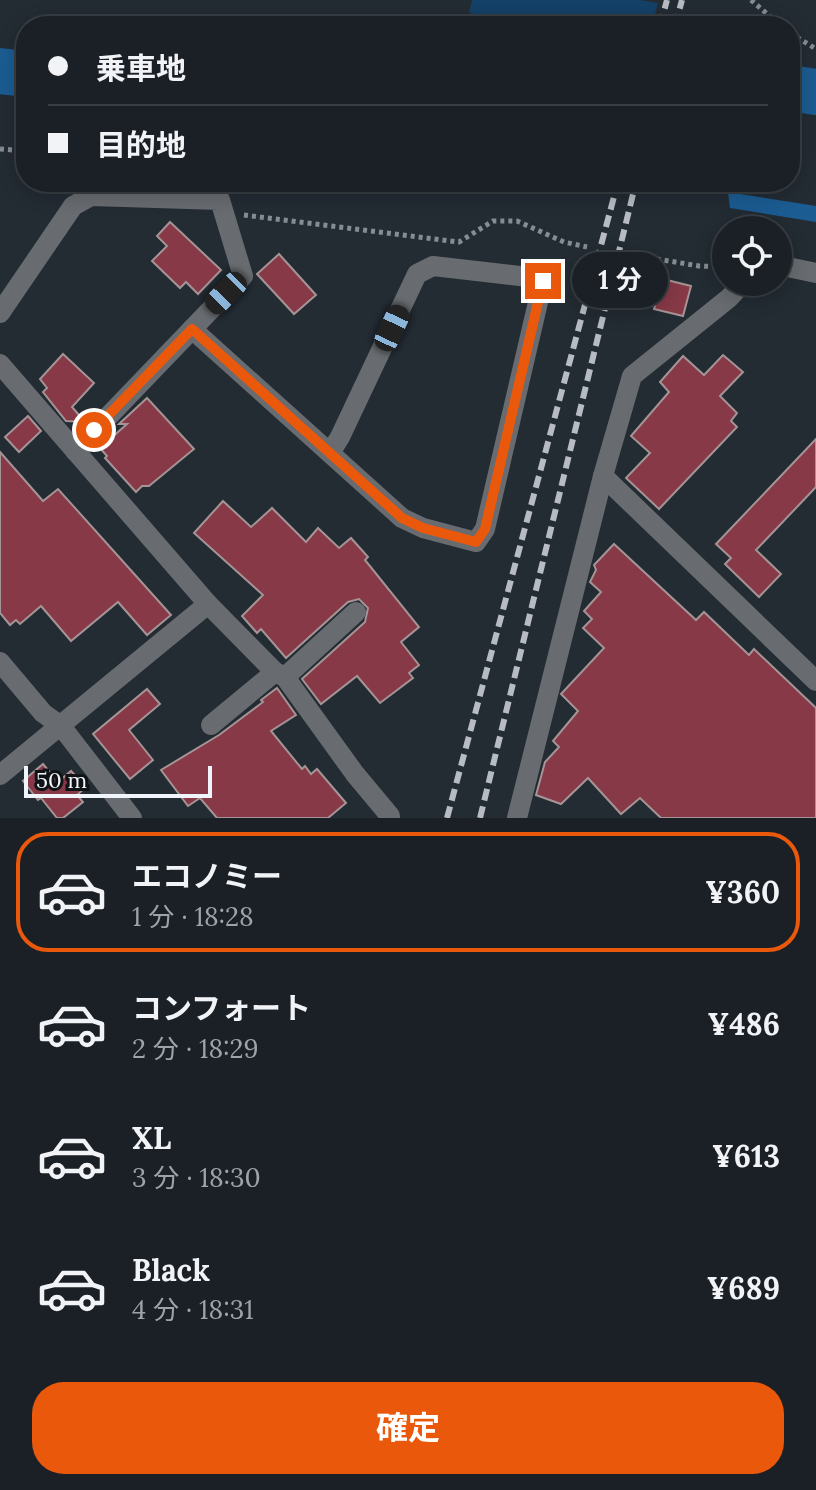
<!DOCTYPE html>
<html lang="ja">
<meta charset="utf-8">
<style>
body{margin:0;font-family:Lora,"Noto Sans JP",serif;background:#23282e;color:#f1f3f6;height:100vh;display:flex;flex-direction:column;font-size:30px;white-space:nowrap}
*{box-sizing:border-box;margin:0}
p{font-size:26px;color:#9fa3a7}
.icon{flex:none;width:44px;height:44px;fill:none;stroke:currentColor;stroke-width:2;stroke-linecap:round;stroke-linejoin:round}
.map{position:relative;height:818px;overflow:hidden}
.details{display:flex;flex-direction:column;background:#1a2026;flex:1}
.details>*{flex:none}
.guide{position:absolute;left:16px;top:16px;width:784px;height:176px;border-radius:32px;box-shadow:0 4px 20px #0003,0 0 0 2px #383e43;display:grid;align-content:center;height:176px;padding:0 32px;background:#1a2026}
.tools{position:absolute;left:712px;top:216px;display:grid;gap:16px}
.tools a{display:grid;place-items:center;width:80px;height:80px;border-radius:50%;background:#1a2026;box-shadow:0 4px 20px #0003,0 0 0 2px #383e43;font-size:40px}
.scale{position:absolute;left:24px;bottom:20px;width:188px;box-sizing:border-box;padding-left:8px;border:4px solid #f0f5fb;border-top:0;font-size:22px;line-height:28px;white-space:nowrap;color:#f0f5fb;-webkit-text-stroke:6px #0f1316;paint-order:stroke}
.end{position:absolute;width:36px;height:36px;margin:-18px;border:10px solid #ea580c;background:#fff;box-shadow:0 0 0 4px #fff}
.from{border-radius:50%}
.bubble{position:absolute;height:56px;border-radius:28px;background:#1a2026;box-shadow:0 4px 20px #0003,0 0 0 2px #383e43;font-size:26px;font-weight:700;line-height:56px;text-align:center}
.car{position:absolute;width:24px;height:48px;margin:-24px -12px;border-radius:10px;box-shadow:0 0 6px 2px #0007;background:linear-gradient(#222 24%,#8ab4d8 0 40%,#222 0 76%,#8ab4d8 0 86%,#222 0)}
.guide b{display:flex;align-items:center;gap:28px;height:76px;font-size:30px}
.guide b+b{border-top:2px solid #383e43}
.guide i{width:20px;height:20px;background:#f1f3f6}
ul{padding:14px 0 0;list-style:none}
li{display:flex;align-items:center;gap:24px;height:120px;margin:0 16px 12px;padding:0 16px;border:4px solid transparent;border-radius:32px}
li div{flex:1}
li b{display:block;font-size:30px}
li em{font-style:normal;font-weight:700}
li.on{border-color:#ea580c}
li>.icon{width:72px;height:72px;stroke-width:1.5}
.cta{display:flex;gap:16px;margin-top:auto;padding:16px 32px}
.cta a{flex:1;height:92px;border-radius:32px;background:#ea580c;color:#fff;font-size:32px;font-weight:700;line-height:92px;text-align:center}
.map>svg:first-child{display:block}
.green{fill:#144167}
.water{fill:#1b5c92}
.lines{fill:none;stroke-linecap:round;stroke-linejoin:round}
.river{stroke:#1b5c92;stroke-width:46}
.building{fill:#873947;stroke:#a49496;stroke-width:2}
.path{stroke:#868c93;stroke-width:5;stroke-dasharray:4 4;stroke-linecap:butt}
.minor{stroke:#686c70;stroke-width:20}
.rail{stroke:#b6bcc2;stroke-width:6;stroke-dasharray:12 6;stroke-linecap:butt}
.route{stroke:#ea580c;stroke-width:10}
</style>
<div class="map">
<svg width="816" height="818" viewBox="0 0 816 818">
<rect width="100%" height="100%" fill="#232b33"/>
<polygon class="green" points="472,0 640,0 658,3 652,26 544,26 469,13"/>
<polygon class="water" points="728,192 816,206 816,222 730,208"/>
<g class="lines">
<g class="river">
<polyline points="0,71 26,74"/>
<polyline points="790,88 816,92"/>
</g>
</g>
<g class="building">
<polygon points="170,222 221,270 198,294 186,282 180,288 152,261 167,246 157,236"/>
<polygon points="279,254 316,295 294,314 257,274"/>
<polygon points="663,279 691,286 683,316 654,309"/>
<polygon points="63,354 94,383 72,407 85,422 66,421 43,392 47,388 40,379"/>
<polygon points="723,355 743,372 720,396 737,413 731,421 737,427 659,509 626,478 650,453 631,436 669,392 660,382 683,356 704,375"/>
<polygon points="147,398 194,449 149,486 142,486 136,492 105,458 107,456 100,448 127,424 119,424"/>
<polygon points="28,416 41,431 19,452 5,437"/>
<polygon points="816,439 816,487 756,550 781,574 759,597 725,564 731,558 716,544"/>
<polygon points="0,452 43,501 58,489 171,615 147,635 118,602 71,641 41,606 20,624 16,620 10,625 0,613"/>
<polygon points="223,501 251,527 272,508 306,542 318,528 339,548 351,538 368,557 365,560 419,627 401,642 419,665 409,673 413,678 380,703 357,676 321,704 302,679 365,622 368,608 359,599 348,602 286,658 261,629 257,633 242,616 263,595 194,533"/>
<polygon points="614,544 696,620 704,612 749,655 754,649 816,708 816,818 661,818 640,798 621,814 588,778 561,804 536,795 545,762 559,747 553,741 578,711 561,694 604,648 583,628 592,619 584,611 601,592 590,582 596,570 594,565"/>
<polygon points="277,688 296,715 271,731 302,769 305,766 311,774 317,769 346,803 328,818 217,818 200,798 188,806 161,770 219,735 263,702 261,700"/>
<polygon points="147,689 160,704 129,730 153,760 130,779 93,734"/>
<polygon points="43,764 58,782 71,771 86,787 77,795 83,802 63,818 57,818 41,798 38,800 23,781"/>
</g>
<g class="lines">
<g class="path">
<polyline points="751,0 781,26"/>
<polyline points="790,33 816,49"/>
<polyline points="0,149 26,151"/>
<polyline points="244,215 459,242 493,221 517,221 564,242 587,247"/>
<polyline points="633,255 699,266 726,267"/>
</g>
<g class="minor">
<polyline points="778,265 816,273"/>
<polyline points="0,313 73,206 91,196 220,200 243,276 75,451"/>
<polyline points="192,329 402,518 423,528 476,542 485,529 543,281 528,277 433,266 417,274 340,437 330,453"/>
<polyline points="0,364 208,604 275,672 285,677 355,774 390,816 388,818"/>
<polyline points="603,476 816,681"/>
<polyline points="0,662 43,713 61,726 132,818"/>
<polyline points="285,677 356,612"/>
<polyline points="211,725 275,672"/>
<polyline points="0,775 208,604"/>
<polyline points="517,818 603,476 632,376 729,298 744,282"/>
</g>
<g class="rail">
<polyline points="660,26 667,0"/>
<polyline points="675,26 682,0"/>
<polyline points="447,818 618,182"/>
<polyline points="480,818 636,182"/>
</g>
</g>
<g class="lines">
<polyline class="route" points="94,430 192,329 402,518 423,528 476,542 485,529 543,281"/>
</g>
</svg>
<div class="tools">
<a><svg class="icon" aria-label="locate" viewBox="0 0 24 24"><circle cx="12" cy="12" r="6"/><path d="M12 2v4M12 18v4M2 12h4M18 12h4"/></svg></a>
</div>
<div class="scale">50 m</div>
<i class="end from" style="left:94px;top:430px"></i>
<i class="end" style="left:543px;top:281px"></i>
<div class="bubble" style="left:572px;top:252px;width:96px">1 分</div>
<i class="car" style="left:226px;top:293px;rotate:224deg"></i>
<i class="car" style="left:392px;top:328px;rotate:25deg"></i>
<div class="guide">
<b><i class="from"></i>乗車地</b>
<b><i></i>目的地</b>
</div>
</div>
<section class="details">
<ul>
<li class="on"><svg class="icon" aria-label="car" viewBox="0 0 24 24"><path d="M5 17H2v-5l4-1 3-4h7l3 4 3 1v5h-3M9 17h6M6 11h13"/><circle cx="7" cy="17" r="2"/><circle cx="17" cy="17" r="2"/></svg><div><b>エコノミー</b><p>1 分 · 18:28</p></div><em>¥360</em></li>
<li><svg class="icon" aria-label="car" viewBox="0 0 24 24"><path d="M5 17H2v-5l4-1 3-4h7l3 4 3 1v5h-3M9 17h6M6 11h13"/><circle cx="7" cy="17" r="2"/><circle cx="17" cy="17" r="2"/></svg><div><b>コンフォート</b><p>2 分 · 18:29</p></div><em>¥486</em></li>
<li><svg class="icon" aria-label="car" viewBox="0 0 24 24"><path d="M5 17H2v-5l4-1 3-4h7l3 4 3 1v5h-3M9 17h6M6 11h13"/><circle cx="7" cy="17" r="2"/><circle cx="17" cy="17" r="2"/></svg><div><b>XL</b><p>3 分 · 18:30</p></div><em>¥613</em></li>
<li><svg class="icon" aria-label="car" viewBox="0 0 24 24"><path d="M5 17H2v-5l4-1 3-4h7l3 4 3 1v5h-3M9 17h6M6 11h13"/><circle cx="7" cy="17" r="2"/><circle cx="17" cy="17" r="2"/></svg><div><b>Black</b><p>4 分 · 18:31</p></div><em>¥689</em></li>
</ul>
<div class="cta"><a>確定</a></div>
</section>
